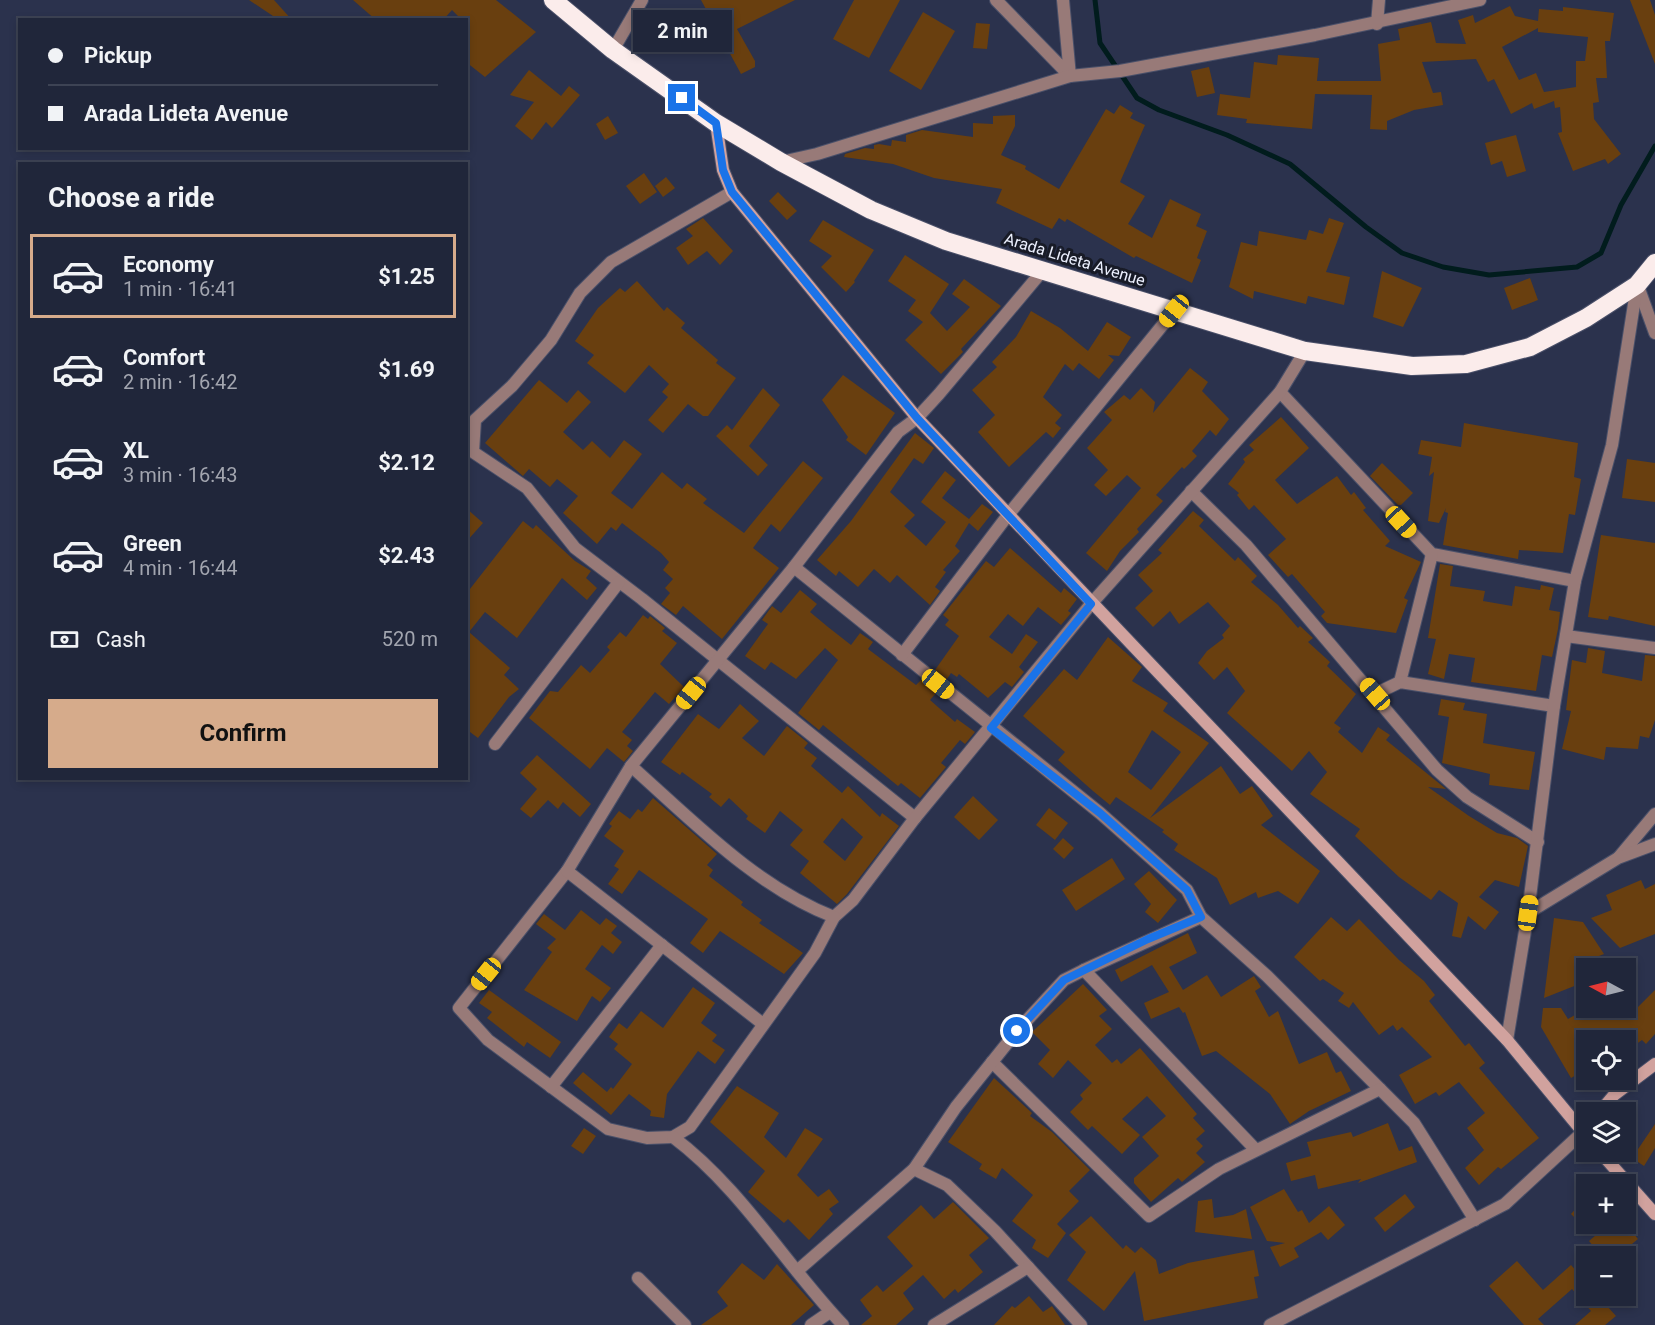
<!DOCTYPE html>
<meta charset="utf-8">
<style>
body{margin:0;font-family:Roboto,sans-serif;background:#282e42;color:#f1f3f6;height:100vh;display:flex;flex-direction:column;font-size:22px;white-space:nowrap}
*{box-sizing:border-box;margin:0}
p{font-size:20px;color:#a2a5af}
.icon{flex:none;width:33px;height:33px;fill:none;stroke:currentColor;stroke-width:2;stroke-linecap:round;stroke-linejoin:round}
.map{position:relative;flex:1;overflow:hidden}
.drawer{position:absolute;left:18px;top:162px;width:450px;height:618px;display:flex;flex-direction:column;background:#20263a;border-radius:0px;box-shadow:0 3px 9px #0003,0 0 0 2px #3d4354}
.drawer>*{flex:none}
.top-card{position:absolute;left:18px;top:18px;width:450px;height:132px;border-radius:0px;box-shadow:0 3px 9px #0003,0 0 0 2px #3d4354;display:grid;align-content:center;height:132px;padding:0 30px;background:#20263a}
.needle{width:39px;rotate:277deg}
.buttons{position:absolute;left:1576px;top:958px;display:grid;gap:12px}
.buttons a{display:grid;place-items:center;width:60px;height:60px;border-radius:0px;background:#20263a;box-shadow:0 3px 9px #0003,0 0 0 2px #3d4354;font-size:30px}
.end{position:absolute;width:27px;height:27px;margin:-14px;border:8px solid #1a73e8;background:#fff;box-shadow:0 0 0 3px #fff}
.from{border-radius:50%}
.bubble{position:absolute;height:42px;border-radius:0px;background:#20263a;box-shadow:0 3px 9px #0003,0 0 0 2px #3d4354;font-size:20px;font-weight:700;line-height:42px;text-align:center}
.car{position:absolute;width:18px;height:36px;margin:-18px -9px;border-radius:8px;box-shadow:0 0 4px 2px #0007;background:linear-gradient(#f5c518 24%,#345 0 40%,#f5c518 0 76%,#345 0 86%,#f5c518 0)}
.top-card b{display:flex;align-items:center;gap:21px;height:57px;font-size:22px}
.top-card b+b{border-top:2px solid #3d4354}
.top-card i{width:15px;height:15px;background:#f1f3f6}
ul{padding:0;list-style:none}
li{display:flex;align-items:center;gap:18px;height:84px;margin:0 12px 9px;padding:0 18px;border:3px solid transparent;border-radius:0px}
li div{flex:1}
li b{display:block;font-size:22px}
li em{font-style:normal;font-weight:700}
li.current{border-color:#d6ab8b}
li>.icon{width:54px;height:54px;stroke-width:1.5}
h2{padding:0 30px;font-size:27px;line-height:72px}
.pay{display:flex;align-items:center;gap:15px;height:66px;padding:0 30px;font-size:22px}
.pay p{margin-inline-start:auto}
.action{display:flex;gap:12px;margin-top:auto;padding:12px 30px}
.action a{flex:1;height:69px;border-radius:0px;background:#d6ab8b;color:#111;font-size:24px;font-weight:700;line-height:69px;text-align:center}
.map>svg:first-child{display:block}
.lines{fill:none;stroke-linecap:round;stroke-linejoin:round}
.stream{stroke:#011c1d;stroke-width:5}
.building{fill:#693f0f;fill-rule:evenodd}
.street-casing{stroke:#4a5069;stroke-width:14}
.secondary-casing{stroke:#4a5069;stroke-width:14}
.highway-casing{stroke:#4a5069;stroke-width:20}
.street{stroke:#987a78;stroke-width:12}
.secondary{stroke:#d1a29e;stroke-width:12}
.highway{stroke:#fbeceb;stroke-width:18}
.route{stroke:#1a73e8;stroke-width:8}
.labels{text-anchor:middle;stroke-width:6;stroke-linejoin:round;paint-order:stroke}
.street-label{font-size:16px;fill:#ebeffd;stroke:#181b27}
</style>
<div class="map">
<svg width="1655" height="1325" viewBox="0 0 1655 1325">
<rect width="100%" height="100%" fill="#2b324d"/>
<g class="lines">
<polyline class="stream" points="1095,0 1100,43 1137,98 1159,110 1227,135 1290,164 1366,227 1402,253 1443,267 1489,275 1577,267 1601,253 1621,205 1655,146"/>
</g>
<g class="building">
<polygon points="249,0 274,0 292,20 279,20"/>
<polygon points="353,0 496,0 536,32 485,77 466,62 466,20 462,20 452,10 443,20 376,20"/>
<polygon points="701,0 795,0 737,29 755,61 755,67 741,74"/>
<polygon points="854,0 900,0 869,58 833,39"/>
<polygon points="1630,0 1650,0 1655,15 1655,64"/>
<path d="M1510 6 1515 16 1538 21 1539 9 1563 11V7L1614 13 1610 41H1605L1607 78H1596L1599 102 1593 103 1594 119 1621 154 1608 164 1605 159 1573 171 1558 133 1562 132 1560 107 1555 108 1554 101 1534 109 1532 103 1511 114 1494 79 1488 82 1476 59 1422 62 1433 93 1441 92 1443 105 1414 110 1387 121V130L1370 129 1372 95 1315 94 1312 129 1246 123 1247 119 1217 115 1220 94 1250 98 1254 62 1277 65 1278 55 1319 58 1317 81H1381L1378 44 1400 40 1398 29 1431 22 1436 43 1466 44 1458 20 1473 15 1475 23ZM1538 28V32L1588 37 1585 61H1576V87L1544 92 1536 73 1519 80 1502 47Z"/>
<polygon points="923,12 955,31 921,90 889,71"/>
<polygon points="976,23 990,24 987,49 973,48"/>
<polygon points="1209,67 1215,93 1197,97 1191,71"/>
<polygon points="529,70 561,96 569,86 580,95 552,128 546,122 532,140 515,126 534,102 510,95"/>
<polygon points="1120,105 1133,113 1130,118 1145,125 1120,182 1145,196 1128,224 1152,238 1170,199 1201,214 1196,226 1207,231 1197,258 1201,260 1192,283 1136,256 1134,258 1067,219 1065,222 1059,218 1052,229 996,203 1002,189 934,178 893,164 844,157 845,154 865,148 874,149 874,145 879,144 891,146 892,140 906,142 906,135 922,130 973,137 973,123 993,124 993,116 1015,115 1015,126 1001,155 1026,166 1025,169 1059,189 1106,109 1114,114"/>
<polygon points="608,116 618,133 605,140 596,124"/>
<polygon points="1516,135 1526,171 1507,177 1502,161 1491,165 1485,143"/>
<polygon points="644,173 657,192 640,204 626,186"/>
<polygon points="666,177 675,188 663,197 655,186"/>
<polygon points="778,192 797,211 787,220 769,201"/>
<polygon points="703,218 733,251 720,265 707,251 688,265 676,248 693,236 686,229"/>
<polygon points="1329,218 1344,223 1326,272 1350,277 1344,305 1308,296 1306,304 1254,291 1253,299 1229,287 1241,242 1257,246 1259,231 1306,240 1309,230 1323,234"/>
<polygon points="823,220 874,250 854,281 855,282 846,292 821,267 832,256 809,241"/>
<polygon points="905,255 949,284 930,313 947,331 970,307 952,294 964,279 1001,306 961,349 963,352 941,374 905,340 923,322 908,311 916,300 888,281"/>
<polygon points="1382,271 1422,288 1403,327 1373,317"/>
<polygon points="1530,278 1538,300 1512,310 1504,288"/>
<polygon points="637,281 664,311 667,307 685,323 681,328 718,360 716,363 736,378 708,416 703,416 688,404 663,433 648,420 668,397 662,392 669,384 649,365 625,393 587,363 594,355 575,341 598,308 620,288 625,292"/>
<polygon points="1031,311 1060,328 1088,351 1107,322 1131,337 1119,356 1108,355 1114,360 1099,379 1079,363 1073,371 1065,364 1043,397 1062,415 1055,423 1061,428 1053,438 1046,432 1009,467 978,432 995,415 972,390 997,367 992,362 1016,337"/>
<polygon points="1190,368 1208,382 1202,391 1229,419 1216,436 1210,430 1192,451 1197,456 1184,469 1182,467 1156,495 1163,501 1137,529 1139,532 1120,551 1107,571 1086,553 1141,488 1127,475 1106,496 1094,485 1108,470 1087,448 1112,420 1104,412 1124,395 1130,400 1141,388 1155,402 1153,413"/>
<polygon points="843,375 895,413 866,455 846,440 848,437 822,400"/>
<polygon points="539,380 567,403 578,390 591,402 563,432 583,450 592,441 610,458 624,440 642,454 611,493 632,509 662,472 682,489 687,483 707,499 703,503 744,533 803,461 823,478 780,532 771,524 753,548 779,568 722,639 683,606 676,615 661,604 670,593 665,588 673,579 663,570 669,562 661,553 622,523 616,531 611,527 597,544 563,513 578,496 557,479 550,487 529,469 523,476 485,443"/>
<polygon points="763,388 780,405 749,446 768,465 758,476 716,436 727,425 732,430"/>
<polygon points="1281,417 1309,448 1275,480 1297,504 1337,476 1351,495 1354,492 1366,508 1363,510 1390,541 1385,546 1421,562 1404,598 1408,600 1396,633 1327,623 1321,616 1325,612 1292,574 1288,577 1268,555 1286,539 1254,505 1249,510 1237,495 1239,493 1228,484 1245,462 1243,459 1254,450 1249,445"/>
<polygon points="1464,423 1578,443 1574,477 1581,479 1575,515 1569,514 1563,553 1519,550 1518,559 1443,545 1448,513 1445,512 1446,508 1439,523 1428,521 1434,472 1429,476 1432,457 1418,454 1421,440 1461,447"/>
<polygon points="915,433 934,448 923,464 914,458 890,492 915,515 904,526 926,546 946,522 921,502 945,471 956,480 942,498 969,519 982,504 993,512 978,531 969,523 955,546 960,551 943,570 946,572 935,587 940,591 930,605 897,575 890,583 874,569 858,587 839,571 836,576 817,560 851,521"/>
<polygon points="1627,459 1655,463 1655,502 1622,498"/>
<polygon points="1382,463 1413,493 1401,505 1398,505 1370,476"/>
<polygon points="466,508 483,523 466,542"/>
<polygon points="1193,511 1204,520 1199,526 1235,561 1238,557 1257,576 1251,582 1278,605 1298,628 1300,626 1313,638 1308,642 1330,662 1327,666 1356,694 1334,723 1341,728 1338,732 1362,753 1378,727 1390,735 1386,740 1446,789 1428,787 1469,816 1497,833 1517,838 1528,846 1519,887 1495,880 1479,897 1499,912 1485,930 1468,916 1461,938 1452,936 1458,903 1439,890 1431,900 1399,877 1355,836 1360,829 1310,794 1327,772 1309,751 1292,771 1227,713 1245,691 1227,667 1214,680 1198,663 1207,651 1224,638 1222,635 1230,626 1208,602 1179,624 1170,611 1153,627 1135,608 1153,591 1138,575 1162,553 1158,550"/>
<polygon points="523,521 533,529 536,525 575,561 591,571 586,578 597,588 587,600 562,578 517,638 485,612 469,632 510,668 504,675 519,689 509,697 478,738 466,729 466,594"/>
<polygon points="1601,535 1655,543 1655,626 1609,616 1608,620 1588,617"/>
<polygon points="1010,548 1061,593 1064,588 1077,599 1068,611 1071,613 1061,625 1038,607 1023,626 1008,614 989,637 1012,654 1026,634 1038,642 1019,667 1024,672 1012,687 1005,682 988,698 959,674 957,677 951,673 947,679 935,670 959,636 945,625 949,620 943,615 986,561 994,567"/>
<polygon points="1440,564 1453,566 1450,586 1485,591 1483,601 1512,606 1515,586 1540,590 1541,585 1554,588 1549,610 1560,612 1558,629 1552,657 1542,655 1536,691 1471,682 1475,658 1449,654 1444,679 1428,674 1436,639 1428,638"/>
<polygon points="800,590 817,604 810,612 828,627 851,645 860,633 873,642 868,649 916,685 921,680 937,692 930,700 955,722 957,719 975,732 965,744 960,740 941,763 946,767 920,798 901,783 898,786 823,725 819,730 798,713 838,660 825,648 796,679 771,662 765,670 745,656 768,624 762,620 772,606 781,613"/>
<polygon points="643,615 648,619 650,616 665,628 662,631 677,643 660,664 684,687 669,704 655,692 622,732 632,740 627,746 633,751 624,762 607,748 590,769 529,718 550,691 558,692 581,665 590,673 610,650 607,647 620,632 626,637"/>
<path d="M1108 637 1142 667 1132 681 1168 703 1163 711 1209 743 1150 818 1221 766 1240 794 1252 786 1273 816 1261 825 1320 871 1298 904 1278 891 1258 898 1256 892 1230 905 1217 878 1174 850 1178 844 1162 832 1164 830 1116 797 1110 805 1093 791 1058 760 1065 752 1023 716 1064 669 1077 680ZM1152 730 1181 752 1151 790 1128 772Z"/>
<polygon points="1588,648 1605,651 1602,673 1642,681 1645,655 1655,656 1655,720 1649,738 1640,736 1638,749 1606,747 1604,760 1562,749 1571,711 1566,710 1572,660 1586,663"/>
<polygon points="1441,699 1465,703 1463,710 1487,714 1483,743 1535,752 1529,790 1489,785 1490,774 1442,763 1449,717 1438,715"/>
<path d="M740 704 759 721 742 738 764 756 787 726 808 743 804 748 817 758 811 766 842 793 848 786 880 817 882 813 899 826 847 894 837 904 800 873 809 861 790 845 803 830 780 811 765 833 746 819 748 816 729 798 721 807 709 797 712 794 682 772 680 775 661 762 698 714 719 729ZM842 818 863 837 845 861 823 842Z"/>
<polygon points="537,755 591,804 580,817 563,802 558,809 548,800 531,818 520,809 537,789 520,773"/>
<polygon points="973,796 998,820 979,840 954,817"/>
<polygon points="653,798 717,854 707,865 713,870 709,876 743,902 741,905 762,920 759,923 803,953 784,974 720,931 703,953 690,943 708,919 639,870 622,894 608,884 619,869 614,866 624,851 604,836 612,826 609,824 619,811 630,819 638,809 642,812"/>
<polygon points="1049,808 1068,823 1055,840 1036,825"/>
<polygon points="1063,838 1074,848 1064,859 1053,849"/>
<polygon points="1112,858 1125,879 1076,911 1062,890"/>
<polygon points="1149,871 1177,900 1158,923 1145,912 1151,904 1134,884"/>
<polygon points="1641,880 1645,889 1655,884 1655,934 1620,948 1591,918 1612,910 1606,895"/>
<polygon points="581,910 600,925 606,918 617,926 611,933 622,942 613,954 602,945 585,969 611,988 600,1002 592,996 577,1021 524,990 552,952 547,948 556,939 536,924 544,914 565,930"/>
<polygon points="1331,917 1347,931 1359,919 1399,960 1424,981 1435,995 1429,1001 1465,1046 1469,1043 1485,1063 1479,1068 1539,1138 1501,1169 1498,1167 1479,1185 1465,1168 1484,1150 1467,1128 1485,1113 1459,1082 1439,1096 1436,1092 1415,1104 1399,1075 1432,1057 1402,1027 1397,1031 1393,1025 1379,1035 1353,1002 1349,1008 1338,1001 1344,993 1323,979 1320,981 1294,957"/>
<polygon points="1554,918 1583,922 1604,954 1599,956 1605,969 1587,969 1587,981 1544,998"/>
<polygon points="1188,933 1197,953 1169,967 1183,990 1207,975 1221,997 1254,976 1261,987 1255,991 1269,1017 1278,1011 1299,1064 1327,1052 1336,1073 1341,1071 1351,1091 1309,1111 1290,1124 1270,1094 1216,1051 1202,1056 1185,1012 1183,1013 1179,1007 1151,1019 1144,1003 1169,992 1152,965 1121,982 1115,970"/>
<polygon points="1083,984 1107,1010 1099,1016 1112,1029 1095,1045 1112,1063 1117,1059 1121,1064 1140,1048 1197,1114 1193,1118 1205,1131 1196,1139 1203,1146 1196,1153 1205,1162 1182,1182 1178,1178 1151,1202 1134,1183 1134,1178 1159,1156 1142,1137 1166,1116 1147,1096 1122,1119 1140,1135 1122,1154 1092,1126 1088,1130 1070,1112 1083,1099 1080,1095 1092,1083 1068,1060 1053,1078 1038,1064 1050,1050 1032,1032"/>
<polygon points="693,987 715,1003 701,1023 717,1035 712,1041 725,1050 715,1064 698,1051 667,1094 664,1118 650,1116 651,1111 629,1094 611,1115 573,1083 583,1072 607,1092 611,1087 613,1089 632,1064 614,1049 618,1044 609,1037 619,1023 627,1029 641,1011 663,1028"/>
<polygon points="1626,989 1638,1007 1655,990 1655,1034 1646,1044 1642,1040 1628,1050 1626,1041 1587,1041 1587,1069 1571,1078 1541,1027 1543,1008 1561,1008 1568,1019 1587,1008 1626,1008"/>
<polygon points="489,990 561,1042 550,1058 527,1042 524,1047 487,1018 492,1012 479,1003"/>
<polygon points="994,1078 1032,1113 1030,1116 1052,1132 1090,1170 1069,1191 1079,1201 1057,1224 1066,1233 1048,1258 1032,1248 1036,1240 1012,1221 1033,1195 1002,1168 996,1179 979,1169 982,1164 948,1142"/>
<polygon points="737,1086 779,1113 764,1137 786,1158 805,1128 823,1139 797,1175 818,1197 829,1189 839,1202 829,1209 833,1214 809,1240 788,1219 784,1223 748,1192 765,1171 710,1122"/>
<polygon points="1388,1123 1399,1151 1412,1146 1417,1162 1358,1183 1361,1179 1318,1189 1315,1175 1291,1181 1286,1163 1311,1156 1307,1142 1351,1132 1353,1137"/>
<polygon points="1655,1124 1655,1148 1644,1166 1632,1158"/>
<polygon points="584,1128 596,1136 583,1154 571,1146"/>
<polygon points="1284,1189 1298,1212 1302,1210 1309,1223 1329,1206 1345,1225 1328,1240 1321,1232 1294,1248 1299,1257 1280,1267 1270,1247 1285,1243 1267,1241 1250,1207"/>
<polygon points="1405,1194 1415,1207 1385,1232 1374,1218"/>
<polygon points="1212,1199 1214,1218 1233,1215 1246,1209 1252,1239 1195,1232 1198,1201"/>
<polygon points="953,1202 989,1238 969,1255 983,1272 958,1293 955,1289 944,1299 923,1275 903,1293 914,1309 896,1325 861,1325 872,1316 860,1300 877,1285 883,1292 913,1266 887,1237 921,1205 934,1219"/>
<polygon points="1580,1204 1587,1211 1587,1230 1571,1214"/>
<polygon points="1091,1216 1123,1249 1126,1245 1135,1253 1141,1247 1156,1260 1159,1274 1188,1263 1254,1250 1259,1276 1254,1277 1258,1298 1144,1321 1135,1271 1104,1311 1067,1280 1086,1252 1069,1235"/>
<polygon points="1609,1224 1626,1224 1638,1239 1616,1257 1602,1257 1589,1241"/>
<polygon points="1517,1261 1543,1290 1571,1265 1587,1283 1587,1296 1598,1296 1616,1316 1605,1325 1575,1325 1591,1311 1572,1289 1538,1319 1544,1325 1524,1325 1489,1286"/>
<polygon points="742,1263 764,1280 777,1264 814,1305 791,1325 701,1325 728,1306 717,1292"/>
<polygon points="1029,1296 1043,1312 1052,1306 1065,1325 994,1325 1012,1306 1015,1308"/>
</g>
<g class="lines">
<g class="street-casing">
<g id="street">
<polyline points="996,0 1070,76 1063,0"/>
<polyline points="1377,24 1379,0"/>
<polyline points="613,50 642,0"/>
<polyline points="781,162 817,154 1070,76 1120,71 1315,35 1480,0"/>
<polyline points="732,192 611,262 580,293 551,340 512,386 475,420 473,452 527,488 575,548 642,599 915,818"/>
<polyline points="1639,289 1655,333"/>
<polyline points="1280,392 1432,554 1575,581"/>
<polyline points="1191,491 1246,545 1437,770 1467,797 1538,842"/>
<polyline points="794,567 1100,813 1187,890 1201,917 1267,976 1380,1089"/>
<polyline points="1566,636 1655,648"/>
<polyline points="902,655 1008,515 1174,311"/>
<polyline points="1400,682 1432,554"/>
<polyline points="1375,694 1400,682 1554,706"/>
<polyline points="495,744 619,582"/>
<polyline points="631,766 567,871 459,1008 488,1040 608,1129 647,1138 673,1137 690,1127 815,953 834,917 853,900 915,818 1091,604 1280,392 1305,351"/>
<polyline points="1619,857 1655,814"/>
<polyline points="567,871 763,1024"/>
<polyline points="1528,913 1618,858 1655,844"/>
<path d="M834 917C756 887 693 821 631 766L794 567 898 432 917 418 939 394 1044 269"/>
<polyline points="1201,917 1084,970 1256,1150"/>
<polyline points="1507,1040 1528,913 1554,706 1575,581 1612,445 1637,285"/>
<polyline points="992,1062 1149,1216 1219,1169 1380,1089 1414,1123 1475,1220"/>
<polyline points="551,1087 662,945"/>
<path d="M673 1137C741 1188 785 1264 843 1325"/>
<polyline points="914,1169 947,1185 995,1231 1081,1325"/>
<polyline points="797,1271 914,1169 956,1107 1017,1031 1064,980 1084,970"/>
<polyline points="638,1278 685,1325"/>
<polyline points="811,1325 830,1312"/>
<polyline points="934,1325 1028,1267"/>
<polyline points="1270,1325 1505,1204 1583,1132"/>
</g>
</g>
<g class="secondary-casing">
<g id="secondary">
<polyline points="716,123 723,170 732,192 917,418 1507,1040 1587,1137"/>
<polyline points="1599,1113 1614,1095 1655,1064"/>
<polyline points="1600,1152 1655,1214"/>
</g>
</g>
<g class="highway-casing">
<polyline id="highway" points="553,0 613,50 716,123 781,162 871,210 946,241 1305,351 1412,366 1466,364 1530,347 1586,318 1637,285 1655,263"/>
</g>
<use href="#street" class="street"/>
<use href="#secondary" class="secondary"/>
<use href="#highway" class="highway"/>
</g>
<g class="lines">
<polyline class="route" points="682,98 716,123 723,170 732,192 917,418 1091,604 991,728 1100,813 1187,890 1201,917 1148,939 1064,980 1017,1031"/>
</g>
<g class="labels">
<g class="street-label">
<text transform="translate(1075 259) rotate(17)" y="6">Arada Lideta Avenue</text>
</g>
</g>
</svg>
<div class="buttons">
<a><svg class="needle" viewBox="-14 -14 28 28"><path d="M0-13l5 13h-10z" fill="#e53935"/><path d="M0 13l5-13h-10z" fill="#a2a5af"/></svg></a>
<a><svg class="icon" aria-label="locate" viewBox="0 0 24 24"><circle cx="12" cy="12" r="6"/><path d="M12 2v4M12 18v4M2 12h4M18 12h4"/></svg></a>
<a><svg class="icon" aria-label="layers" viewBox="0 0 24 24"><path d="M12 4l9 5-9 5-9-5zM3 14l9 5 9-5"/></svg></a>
<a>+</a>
<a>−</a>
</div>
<i class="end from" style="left:1017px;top:1031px"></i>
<i class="end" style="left:682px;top:98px"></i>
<div class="bubble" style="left:633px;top:10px;width:99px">2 min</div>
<i class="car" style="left:1174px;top:311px;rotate:219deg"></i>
<i class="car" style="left:1401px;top:522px;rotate:137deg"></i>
<i class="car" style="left:938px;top:684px;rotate:129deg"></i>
<i class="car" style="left:691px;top:693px;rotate:219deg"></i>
<i class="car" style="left:1375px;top:694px;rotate:319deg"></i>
<i class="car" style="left:1528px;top:913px;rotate:8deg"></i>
<i class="car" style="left:486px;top:974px;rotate:219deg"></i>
<div class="top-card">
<b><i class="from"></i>Pickup</b>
<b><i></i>Arada Lideta Avenue</b>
</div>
<section class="drawer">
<h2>Choose a ride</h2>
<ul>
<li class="current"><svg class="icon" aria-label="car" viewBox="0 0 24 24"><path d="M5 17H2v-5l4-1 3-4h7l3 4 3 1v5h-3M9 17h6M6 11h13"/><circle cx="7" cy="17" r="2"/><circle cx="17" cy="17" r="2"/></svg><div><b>Economy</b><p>1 min · 16:41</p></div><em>$1.25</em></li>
<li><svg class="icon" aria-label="car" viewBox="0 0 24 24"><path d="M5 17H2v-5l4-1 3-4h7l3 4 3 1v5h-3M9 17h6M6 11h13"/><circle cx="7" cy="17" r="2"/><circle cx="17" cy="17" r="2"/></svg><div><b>Comfort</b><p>2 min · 16:42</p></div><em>$1.69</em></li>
<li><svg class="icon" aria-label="car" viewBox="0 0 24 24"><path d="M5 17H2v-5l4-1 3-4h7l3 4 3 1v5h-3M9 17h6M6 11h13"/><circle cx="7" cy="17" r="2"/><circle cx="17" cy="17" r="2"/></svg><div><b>XL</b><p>3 min · 16:43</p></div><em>$2.12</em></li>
<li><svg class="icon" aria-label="car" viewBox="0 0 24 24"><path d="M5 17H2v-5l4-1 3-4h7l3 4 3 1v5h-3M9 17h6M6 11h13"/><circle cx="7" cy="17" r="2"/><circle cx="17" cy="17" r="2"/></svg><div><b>Green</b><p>4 min · 16:44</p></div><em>$2.43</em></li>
</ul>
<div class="pay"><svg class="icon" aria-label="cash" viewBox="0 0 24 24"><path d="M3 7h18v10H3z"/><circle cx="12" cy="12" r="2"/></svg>Cash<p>520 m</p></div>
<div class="action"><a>Confirm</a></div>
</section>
</div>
